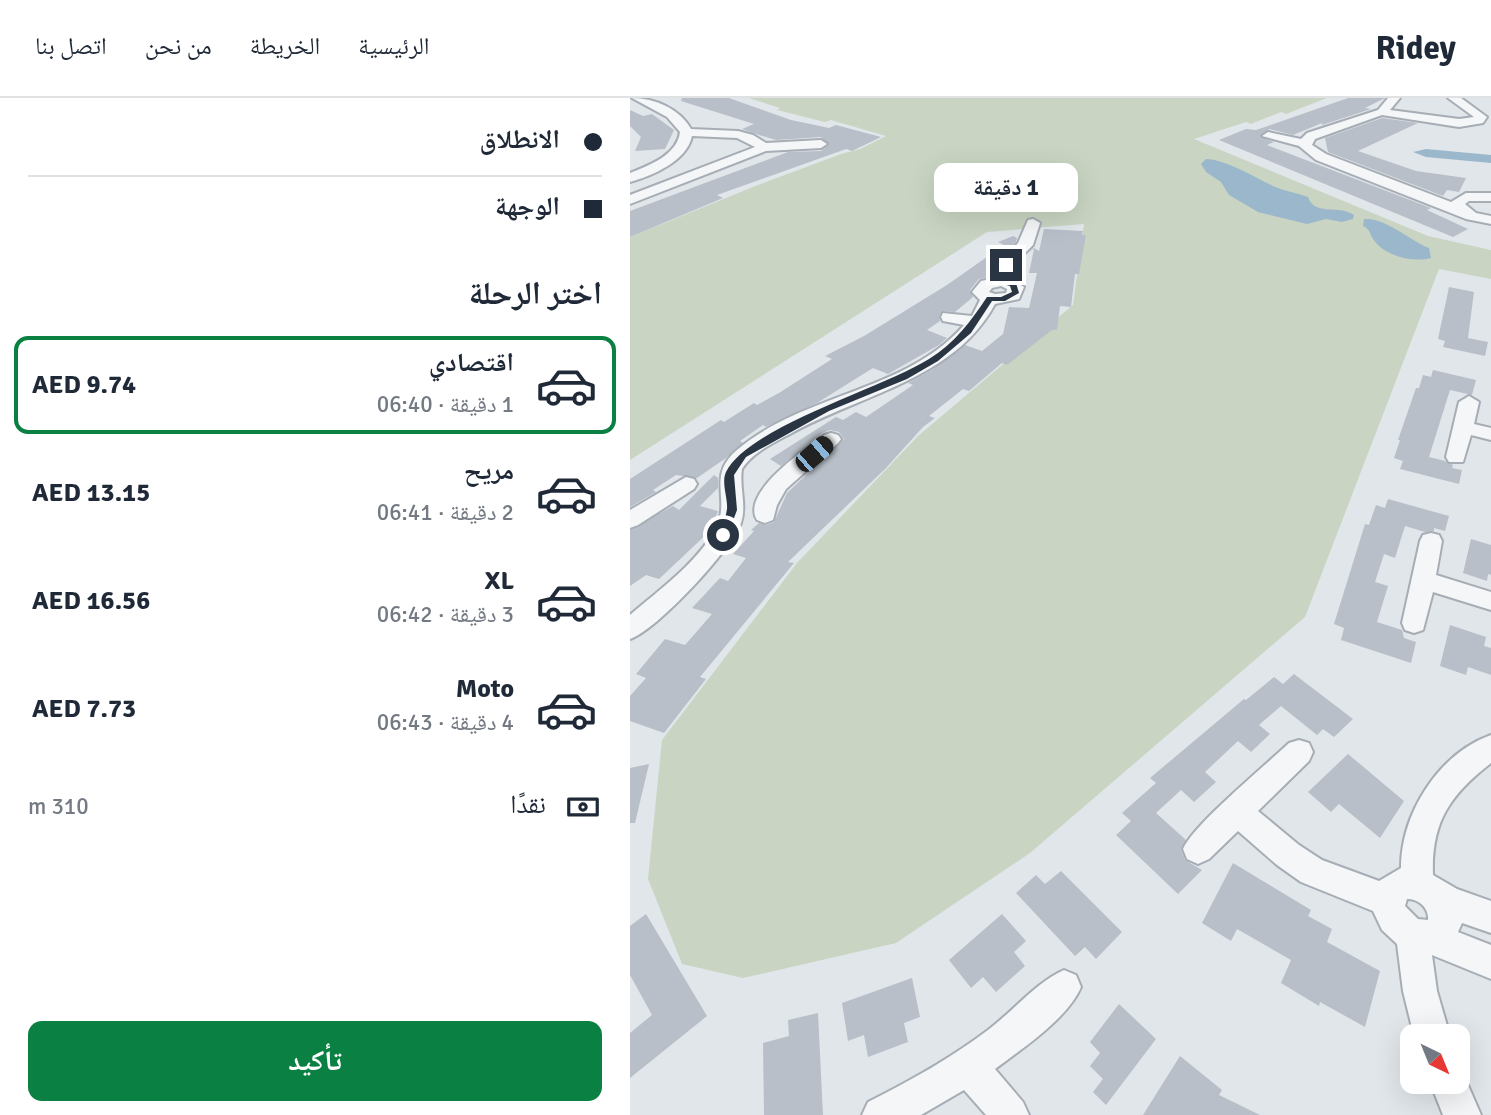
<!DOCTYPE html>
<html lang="ar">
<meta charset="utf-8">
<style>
body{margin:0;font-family:Signika,"Noto Naskh Arabic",sans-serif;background:#f6f6f7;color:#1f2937;direction:rtl;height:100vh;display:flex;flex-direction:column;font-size:26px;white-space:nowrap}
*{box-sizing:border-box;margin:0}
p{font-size:23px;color:#747a83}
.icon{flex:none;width:38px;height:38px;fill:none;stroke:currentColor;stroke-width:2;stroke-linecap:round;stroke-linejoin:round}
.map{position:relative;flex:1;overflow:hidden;direction:ltr}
.drawer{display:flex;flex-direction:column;background:#fff;width:630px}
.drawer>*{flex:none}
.banner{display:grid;align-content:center;height:154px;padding:0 28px;background:#fff}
.needle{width:46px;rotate:137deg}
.controls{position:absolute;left:770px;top:926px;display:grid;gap:14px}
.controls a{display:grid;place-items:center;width:70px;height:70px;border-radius:14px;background:#fff;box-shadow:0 7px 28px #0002;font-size:35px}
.end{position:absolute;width:32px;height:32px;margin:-16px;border:9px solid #293543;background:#fff;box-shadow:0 0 0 4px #fff}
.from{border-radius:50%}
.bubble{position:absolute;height:49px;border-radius:14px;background:#fff;box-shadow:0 7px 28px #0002;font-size:23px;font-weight:700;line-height:49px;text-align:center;direction:rtl}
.car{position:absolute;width:21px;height:42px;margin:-21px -10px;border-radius:9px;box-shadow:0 0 5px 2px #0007;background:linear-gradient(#222 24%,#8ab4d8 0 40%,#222 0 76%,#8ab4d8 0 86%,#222 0)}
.banner b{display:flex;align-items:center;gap:24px;height:66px;font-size:26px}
.banner b+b{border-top:2px solid #e0e1e3}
.banner i{width:18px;height:18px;background:#1f2937}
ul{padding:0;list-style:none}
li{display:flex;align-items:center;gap:21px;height:98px;margin:0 14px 10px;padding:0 14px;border:4px solid transparent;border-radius:14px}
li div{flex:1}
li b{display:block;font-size:26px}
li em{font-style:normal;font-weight:700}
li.on{border-color:#0b8043}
li>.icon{width:63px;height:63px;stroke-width:1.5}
h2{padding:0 28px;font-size:32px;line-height:84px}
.pay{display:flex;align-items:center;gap:18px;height:77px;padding:0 28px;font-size:26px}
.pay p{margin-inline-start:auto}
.button{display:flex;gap:14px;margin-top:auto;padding:14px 28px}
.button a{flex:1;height:80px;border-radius:14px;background:#0b8043;color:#fff;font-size:28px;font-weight:700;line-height:80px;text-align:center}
header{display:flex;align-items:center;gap:42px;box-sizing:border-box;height:98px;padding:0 35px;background:#fff;border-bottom:2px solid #e0e1e3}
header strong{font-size:33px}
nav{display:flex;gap:38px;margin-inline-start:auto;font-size:24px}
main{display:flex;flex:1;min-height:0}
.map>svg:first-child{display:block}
.green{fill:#c9d5c2}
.water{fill:#9bb7cb}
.building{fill:#b8bfc8}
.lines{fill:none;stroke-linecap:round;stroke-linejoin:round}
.minor-casing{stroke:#a6adb5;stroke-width:4}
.minor{fill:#f4f6f8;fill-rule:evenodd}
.route{fill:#293543}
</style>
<header>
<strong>Ridey</strong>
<nav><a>الرئيسية</a><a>الخريطة</a><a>من نحن</a><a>اتصل بنا</a></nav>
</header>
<main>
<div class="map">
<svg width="861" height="1017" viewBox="0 0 861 1017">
<rect width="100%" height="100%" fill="#e1e6ea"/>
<polygon class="green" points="119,0 697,0 656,16 651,14 621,26 616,24 564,41 798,138 861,152 861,181 809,171 675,519 400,755 266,845 113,880 52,866 18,781 32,642 167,465 288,338 443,207 454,126 357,134 0,362 0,139 128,87 211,56 230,51 256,38 201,22 195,24 147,12 150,10"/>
<g class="water">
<polygon points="796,51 861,57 861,65 796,59 783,54"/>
<path d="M576 61C595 61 628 81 645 89 655 93 667 95 678 99 685 119 709 106 724 117L723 121 712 124 696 121 677 126 628 114 599 97 591 84 576 74 571 66Z"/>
<path d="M734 121C755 119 779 142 799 150L801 160C783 165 754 158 743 141 739 135 741 132 733 128Z"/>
</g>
<g class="building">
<polygon points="52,0 99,0 161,22 199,30 206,27 251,39 222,53 216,51 87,97 93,100 0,139 0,113 158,54 191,53 199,47 191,39 146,42 126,36 112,31 124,26 51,3"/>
<polygon points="718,0 755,0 735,10 741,11 692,27 692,25 663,37 639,31 630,39 644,44 637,47 801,110 797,112 838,131 823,139 589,42 616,31 626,32"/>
<polygon points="0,12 13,18 22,16 44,32 35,51 5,53 11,39 0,28"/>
<polygon points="752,20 788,25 728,53 786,73 836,80 829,94 817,92 813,98 698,54 695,40"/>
<polygon points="414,131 453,133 452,137 456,137 449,176 445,176 441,209 430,208 427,232 422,232 377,267 372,265 339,293 333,291 299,318 305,320 293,329 256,370 158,464 164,465 70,579 76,581 34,635 0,623 0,598 16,580 6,576 35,541 55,547 82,516 62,510 90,480 98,483 116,460 103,456 124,433 121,432 129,425 136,427 144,424 157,395 214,341 209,334 200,332 192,335 151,368 140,361 206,319 213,322 226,314 236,319 283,287 278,285 302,272 335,247 352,253 373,236 379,209 399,210 407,175 399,175 404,151 399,154 404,150 409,153"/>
<polygon points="383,138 387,140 386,144 372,159 359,179 349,181 340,192 343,199 325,214 312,213 309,218 310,223 297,232 317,240 309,247 258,276 243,270 187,305 136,329 133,327 110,343 113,345 96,360 67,380 46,377 23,392 26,394 0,409 0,381 91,322 94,324 124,305 127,307 149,295 202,261 195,258 234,238 317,187 374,147 368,144"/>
<polygon points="819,189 844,194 838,240 858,244 855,258 813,249 815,243 808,241"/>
<polygon points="803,272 846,282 842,297 820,292 799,359 815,363 823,367 822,370 832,372 829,386 770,371 773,363 764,360 770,342 768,342 786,290 789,290 793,277 801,279"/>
<polygon points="84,377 88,380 88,390 70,408 88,413 82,431 29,481 16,477 0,488 0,432 43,408 49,412"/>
<polygon points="758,401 819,418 815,433 804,430 804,433 795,434 775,428 765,460 754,456 745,484 758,488 747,524 772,532 774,540 786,544 781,565 711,542 714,530 704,526 735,426 739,427 746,407 755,410"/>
<polygon points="841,441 861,447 861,477 858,476 857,483 833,475"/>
<polygon points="820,527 856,539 854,548 861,550 861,577 838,569 836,577 810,568"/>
<polygon points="664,576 723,621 704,639 693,631 687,637 651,608 629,627 640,636 621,654 608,643 575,674 586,684 564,704 551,692 526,715 556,742 551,752 555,762 572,772 548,796 486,737 501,723 492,715 526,685 520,680 614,601 616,602 644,579 653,586"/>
<polygon points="718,656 774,703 750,740 709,706 701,714 678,694"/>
<polygon points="19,666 5,725 0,725 0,670"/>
<polygon points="603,765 681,812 678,818 702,831 697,844 750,873 735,929 690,904 689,908 651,885 661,862 607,831 601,843 572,825"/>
<polygon points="431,773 492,834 466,861 455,849 445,858 386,795 406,777 415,786"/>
<polygon points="16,816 77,918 0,980 0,935 22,917 0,877 0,828"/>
<polygon points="372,816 396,843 384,854 395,868 366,894 353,879 341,890 319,862"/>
<polygon points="282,880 290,919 274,925 278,944 238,959 234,937 218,943 212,905"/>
<polygon points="489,906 526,941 476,1007 463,994 473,981 460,968 470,955 460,944"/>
<polygon points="188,915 193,1017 134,1017 133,945 159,938 158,922"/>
<polygon points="550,958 592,992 589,997 630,1017 513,1017"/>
</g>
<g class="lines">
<g class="minor-casing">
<g id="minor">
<path d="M2 0C25 0 50 11 61 31L108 33 123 37 136 45 191 42 197 46 191 50 136 53 0 106V97L125 49 107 40 62 38C57 63 22 78 0 84V75C20 67 47 57 50 34L37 19Z"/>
<polygon points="758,0 770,0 760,12 829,21 844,19 818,0 831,0 857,19 853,25 829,29 752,17 685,41 682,47 696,56 821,104 836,95 861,95 861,103 839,103 835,106 846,115 861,118 861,126 836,121 686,62 669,48 632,38 638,34 671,41 677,35 748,12"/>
<path d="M403 121 410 125 403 147 385 165 377 179 394 189 389 201 365 206C324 282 231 296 160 336 143 345 122 355 112 371 109 389 117 407 111 425 101 452 27 532 0 541V517C29 492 68 464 86 430 101 401 76 378 107 352 174 295 276 294 334 227L313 223 311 219 313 215 342 218 350 202 342 194 351 183 361 181 374 160 388 145 398 122ZM371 188 377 191 376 195 365 196 359 194 362 190Z"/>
<polygon points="839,298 849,304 844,326 861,330 861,342 841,337 833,364 819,364 816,359 829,304"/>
<path d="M201 335 208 337 211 341 208 345 156 391 147 407 143 422 135 425 127 422C110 395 175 351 194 337Z"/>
<polygon points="56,379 64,381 67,386 64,391 8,427 0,430 0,412"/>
<polygon points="801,435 809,437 812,443 806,477 861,494 861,512 803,494 793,532 784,535 775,532 772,525 790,443 793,437"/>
<path d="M861 637V665C820 697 801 724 803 777L827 791 861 803V835L832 825 828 834 861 847V881L802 857 807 893 820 938H784L773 893 767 846 752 832 743 813 671 784 647 767 608 733 579 761 568 766 557 761 553 751C564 726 635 668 659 645L669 642 679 645 683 654 679 663 628 713 669 747 692 762 749 783 771 770C771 716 808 656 861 637ZM777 801C789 801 799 810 798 822L788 821 775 808Z"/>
<path d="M434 872 446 877 451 889C438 920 392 951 365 971L393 1004 399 1017H356L334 992 291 1017H232L238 1004C280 983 321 960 358 932 382 914 408 883 434 872Z"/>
<polygon points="828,970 831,971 851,1017 813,1017 800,984 828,984"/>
</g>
</g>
<use href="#minor" class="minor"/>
</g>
<path class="route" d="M373 166 380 167 371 182 386 185 389 195 375 203H362L341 235 308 263 277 281 199 313 116 359 104 377 107 412 97 439H90L88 437C91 429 96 420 97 411 98 400 91 385 96 374 118 329 253 290 299 261 325 245 341 223 357 199H371L382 194 380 188 363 183Z"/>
</svg>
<div class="controls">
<a><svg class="needle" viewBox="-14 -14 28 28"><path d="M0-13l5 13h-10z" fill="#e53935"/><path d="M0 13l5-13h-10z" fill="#747a83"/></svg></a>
</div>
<i class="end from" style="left:93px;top:437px"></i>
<i class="end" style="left:376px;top:167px"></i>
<div class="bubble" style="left:304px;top:65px;width:144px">1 دقيقة</div>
<i class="car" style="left:184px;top:356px;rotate:49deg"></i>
</div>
<section class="drawer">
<div class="banner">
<b><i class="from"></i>الانطلاق</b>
<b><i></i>الوجهة</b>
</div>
<h2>اختر الرحلة</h2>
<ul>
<li class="on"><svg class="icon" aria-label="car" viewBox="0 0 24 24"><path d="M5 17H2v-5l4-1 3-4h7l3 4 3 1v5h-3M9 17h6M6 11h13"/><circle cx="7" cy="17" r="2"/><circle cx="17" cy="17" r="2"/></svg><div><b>اقتصادي</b><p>1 دقيقة · 06:40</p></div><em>AED 9.74</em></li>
<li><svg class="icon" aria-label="car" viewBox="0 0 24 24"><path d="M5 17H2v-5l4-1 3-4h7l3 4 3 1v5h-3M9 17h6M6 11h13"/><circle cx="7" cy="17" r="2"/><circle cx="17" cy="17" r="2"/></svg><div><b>مريح</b><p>2 دقيقة · 06:41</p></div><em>AED 13.15</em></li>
<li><svg class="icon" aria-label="car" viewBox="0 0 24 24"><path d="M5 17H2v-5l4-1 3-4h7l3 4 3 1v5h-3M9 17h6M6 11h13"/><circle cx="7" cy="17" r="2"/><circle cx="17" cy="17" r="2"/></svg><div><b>XL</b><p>3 دقيقة · 06:42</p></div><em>AED 16.56</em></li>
<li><svg class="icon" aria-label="car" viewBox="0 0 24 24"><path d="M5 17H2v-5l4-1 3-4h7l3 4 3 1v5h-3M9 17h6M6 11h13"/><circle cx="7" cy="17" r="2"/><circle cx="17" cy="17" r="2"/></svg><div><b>Moto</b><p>4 دقيقة · 06:43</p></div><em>AED 7.73</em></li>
</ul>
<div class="pay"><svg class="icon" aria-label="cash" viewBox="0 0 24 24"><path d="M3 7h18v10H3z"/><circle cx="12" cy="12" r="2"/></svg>نقدًا<p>310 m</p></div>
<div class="button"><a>تأكيد</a></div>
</section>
</main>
